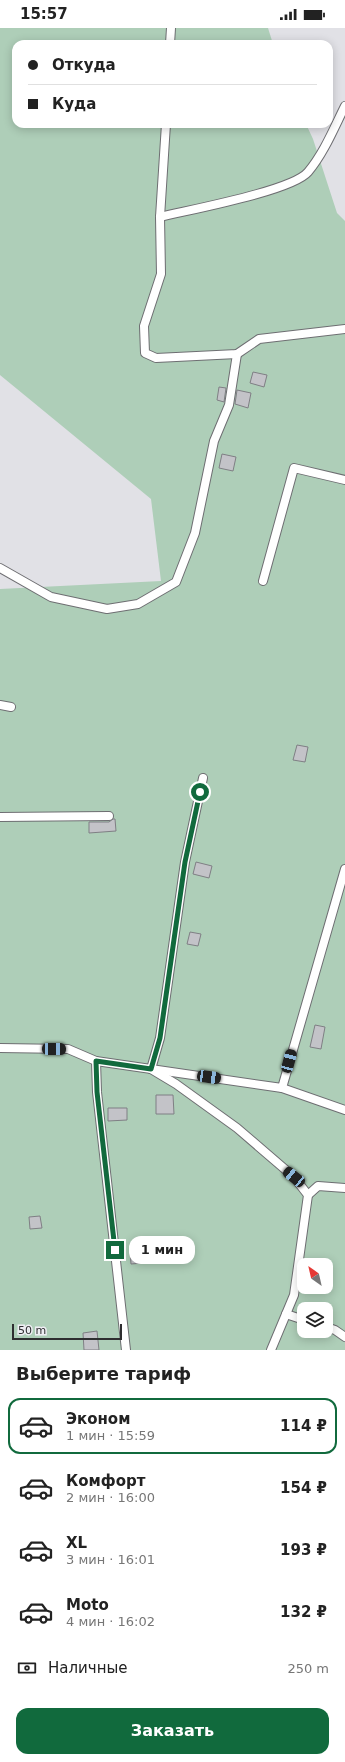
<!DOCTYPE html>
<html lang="ru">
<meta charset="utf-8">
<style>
body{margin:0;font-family:"DejaVu Sans",sans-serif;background:#f2f2f2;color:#222;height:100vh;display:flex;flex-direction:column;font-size:15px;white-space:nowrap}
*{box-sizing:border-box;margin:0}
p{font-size:13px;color:#767676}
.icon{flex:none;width:22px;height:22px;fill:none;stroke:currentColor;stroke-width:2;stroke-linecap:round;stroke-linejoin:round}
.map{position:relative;height:1322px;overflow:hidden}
.details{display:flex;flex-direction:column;background:#fff;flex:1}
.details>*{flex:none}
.banner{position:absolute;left:12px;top:12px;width:321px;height:88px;border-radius:12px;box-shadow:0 2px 10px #0003;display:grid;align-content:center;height:88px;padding:0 16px;background:#fff}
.needle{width:26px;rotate:326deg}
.tools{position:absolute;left:297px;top:1230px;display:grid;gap:8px}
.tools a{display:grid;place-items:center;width:36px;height:36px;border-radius:8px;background:#fff;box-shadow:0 2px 10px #0003;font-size:20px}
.scale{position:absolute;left:12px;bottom:10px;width:110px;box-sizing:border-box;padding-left:4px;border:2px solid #2e2e30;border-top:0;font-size:11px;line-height:14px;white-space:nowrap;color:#2e2e30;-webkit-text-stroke:3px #eeeef3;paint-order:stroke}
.end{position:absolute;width:18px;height:18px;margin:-9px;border:5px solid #116a3d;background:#fff;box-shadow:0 0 0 2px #fff}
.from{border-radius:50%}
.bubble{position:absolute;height:28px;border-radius:12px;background:#fff;box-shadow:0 2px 10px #0003;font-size:13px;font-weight:800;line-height:28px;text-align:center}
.car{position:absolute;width:12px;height:24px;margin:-12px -6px;border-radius:5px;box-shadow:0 0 3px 1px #0007;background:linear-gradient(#222 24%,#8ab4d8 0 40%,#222 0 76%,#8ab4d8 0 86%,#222 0)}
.banner b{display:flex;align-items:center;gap:14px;height:38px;font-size:15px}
.banner b+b{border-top:1px solid #e0e0e0}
.banner i{width:10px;height:10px;background:#222}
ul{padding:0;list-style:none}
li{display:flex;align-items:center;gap:12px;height:56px;margin:0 8px 6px;padding:0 8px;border:2px solid transparent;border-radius:12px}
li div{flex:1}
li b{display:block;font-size:15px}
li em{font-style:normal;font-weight:800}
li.selected{border-color:#116a3d}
li>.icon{width:36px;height:36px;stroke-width:1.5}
h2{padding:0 16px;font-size:18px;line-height:48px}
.pay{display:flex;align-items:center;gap:10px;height:44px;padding:0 16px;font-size:15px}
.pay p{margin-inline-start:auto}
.button{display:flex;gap:8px;margin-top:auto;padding:8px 16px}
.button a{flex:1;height:46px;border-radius:12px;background:#116a3d;color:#fff;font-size:16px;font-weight:800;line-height:46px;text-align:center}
.status{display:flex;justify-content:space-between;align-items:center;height:28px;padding:0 20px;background:#fff;direction:ltr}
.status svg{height:11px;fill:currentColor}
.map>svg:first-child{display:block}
.green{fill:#aeceb8;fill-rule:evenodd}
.building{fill:#c3c3c8;stroke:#7f7f84}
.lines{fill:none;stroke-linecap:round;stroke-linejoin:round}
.service-casing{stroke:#6e6e72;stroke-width:10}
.service{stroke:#fff;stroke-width:8}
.route{stroke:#116a3d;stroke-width:5}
</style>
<div class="status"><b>15:57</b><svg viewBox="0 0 49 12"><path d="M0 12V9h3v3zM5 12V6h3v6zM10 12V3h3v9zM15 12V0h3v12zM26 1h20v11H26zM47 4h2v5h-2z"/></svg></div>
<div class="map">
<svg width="345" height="1322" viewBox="0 0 345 1322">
<rect width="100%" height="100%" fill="#e1e1e6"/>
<path class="green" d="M0 0H268L273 16H16V96H306L313 111 337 185 345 193V1322H0V561L161 553 151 471 0 347ZM304 1237H326V1259H304ZM304 1281H326V1303H304Z"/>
<g class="building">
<polygon points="253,344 267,347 264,359 250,355"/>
<polygon points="219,359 226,360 224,374 217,372"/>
<polygon points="237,362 251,365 248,380 235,376"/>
<polygon points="222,426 236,429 233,443 219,440"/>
<polygon points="297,717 308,719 305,734 293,732"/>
<polygon points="113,791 115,791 116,803 89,805 89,794 109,794"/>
<polygon points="196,834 212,838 209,850 193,846"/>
<polygon points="190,904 201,906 198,918 187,916"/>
<polygon points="315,997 325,999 321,1021 310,1019"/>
<polygon points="156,1067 173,1067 174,1086 156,1086"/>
<polygon points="108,1080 127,1080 127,1092 108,1093"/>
<polygon points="40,1188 42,1200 30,1201 29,1189"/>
<polygon points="130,1222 143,1222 143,1235 131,1236"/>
<polygon points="97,1303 99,1322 84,1322 83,1305"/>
</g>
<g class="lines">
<g class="service-casing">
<g id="service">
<polyline points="170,16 171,0"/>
<polyline points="166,96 160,189 161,246 144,298 145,325 156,330 237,326 259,311 345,301"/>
<path d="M160 189C188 182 292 163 308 144 324 125 334 100 345 78"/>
<polyline points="0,540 51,569 107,581 138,576 176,554 195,505 214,413 229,377 237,326"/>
<polyline points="263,553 294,440 345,452"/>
<polyline points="0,677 11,679"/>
<polyline points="0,789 109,788"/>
<polyline points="0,1020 68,1021 96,1033 282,1060 345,1082"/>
<polyline points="96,1033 97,1064 126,1322"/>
<polyline points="151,1041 176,1056 237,1100 294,1149 308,1167 294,1267 271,1322"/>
<polyline points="151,1041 160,1010 185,834 203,750"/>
<polyline points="282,1060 345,841"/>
<polyline points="308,1167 318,1158 345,1160"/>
<polyline points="286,1286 304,1292"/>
<polyline points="326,1299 335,1302 345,1309"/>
</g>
</g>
<use href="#service" class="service"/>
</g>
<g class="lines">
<polyline class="route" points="115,1222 97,1064 96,1033 151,1041 160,1010 185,834 200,764"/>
</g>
</svg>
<div class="tools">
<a><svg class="needle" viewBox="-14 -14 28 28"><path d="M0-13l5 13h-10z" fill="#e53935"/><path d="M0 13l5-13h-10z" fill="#767676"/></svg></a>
<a><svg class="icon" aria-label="layers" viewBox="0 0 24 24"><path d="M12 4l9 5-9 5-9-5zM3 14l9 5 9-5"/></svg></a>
</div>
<div class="scale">50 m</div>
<i class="end from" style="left:200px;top:764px"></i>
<i class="end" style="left:115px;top:1222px"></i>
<div class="bubble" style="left:129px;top:1208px;width:66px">1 мин</div>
<i class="car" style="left:54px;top:1021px;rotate:91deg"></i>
<i class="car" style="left:289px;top:1033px;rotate:15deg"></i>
<i class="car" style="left:209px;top:1049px;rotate:98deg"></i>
<i class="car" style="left:294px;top:1149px;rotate:309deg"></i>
<div class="banner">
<b><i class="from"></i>Откуда</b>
<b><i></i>Куда</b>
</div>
</div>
<section class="details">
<h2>Выберите тариф</h2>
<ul>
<li class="selected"><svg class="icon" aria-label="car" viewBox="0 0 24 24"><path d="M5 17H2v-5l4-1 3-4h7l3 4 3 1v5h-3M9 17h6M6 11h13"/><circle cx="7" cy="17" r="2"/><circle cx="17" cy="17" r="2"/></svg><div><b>Эконом</b><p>1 мин · 15:59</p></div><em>114 ₽</em></li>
<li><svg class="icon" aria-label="car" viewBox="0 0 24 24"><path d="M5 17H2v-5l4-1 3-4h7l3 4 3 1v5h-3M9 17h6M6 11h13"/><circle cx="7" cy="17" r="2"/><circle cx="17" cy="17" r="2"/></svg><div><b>Комфорт</b><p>2 мин · 16:00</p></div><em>154 ₽</em></li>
<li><svg class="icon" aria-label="car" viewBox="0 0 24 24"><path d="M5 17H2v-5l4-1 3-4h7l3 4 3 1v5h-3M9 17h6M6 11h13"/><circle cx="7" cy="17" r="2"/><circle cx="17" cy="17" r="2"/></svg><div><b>XL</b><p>3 мин · 16:01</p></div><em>193 ₽</em></li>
<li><svg class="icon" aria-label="car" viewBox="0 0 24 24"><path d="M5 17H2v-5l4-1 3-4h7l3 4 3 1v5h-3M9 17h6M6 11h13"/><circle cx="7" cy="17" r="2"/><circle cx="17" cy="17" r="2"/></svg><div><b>Moto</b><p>4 мин · 16:02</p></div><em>132 ₽</em></li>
</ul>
<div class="pay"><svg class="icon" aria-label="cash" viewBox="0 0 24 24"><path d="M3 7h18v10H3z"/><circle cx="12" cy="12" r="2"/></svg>Наличные<p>250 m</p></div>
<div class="button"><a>Заказать</a></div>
</section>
